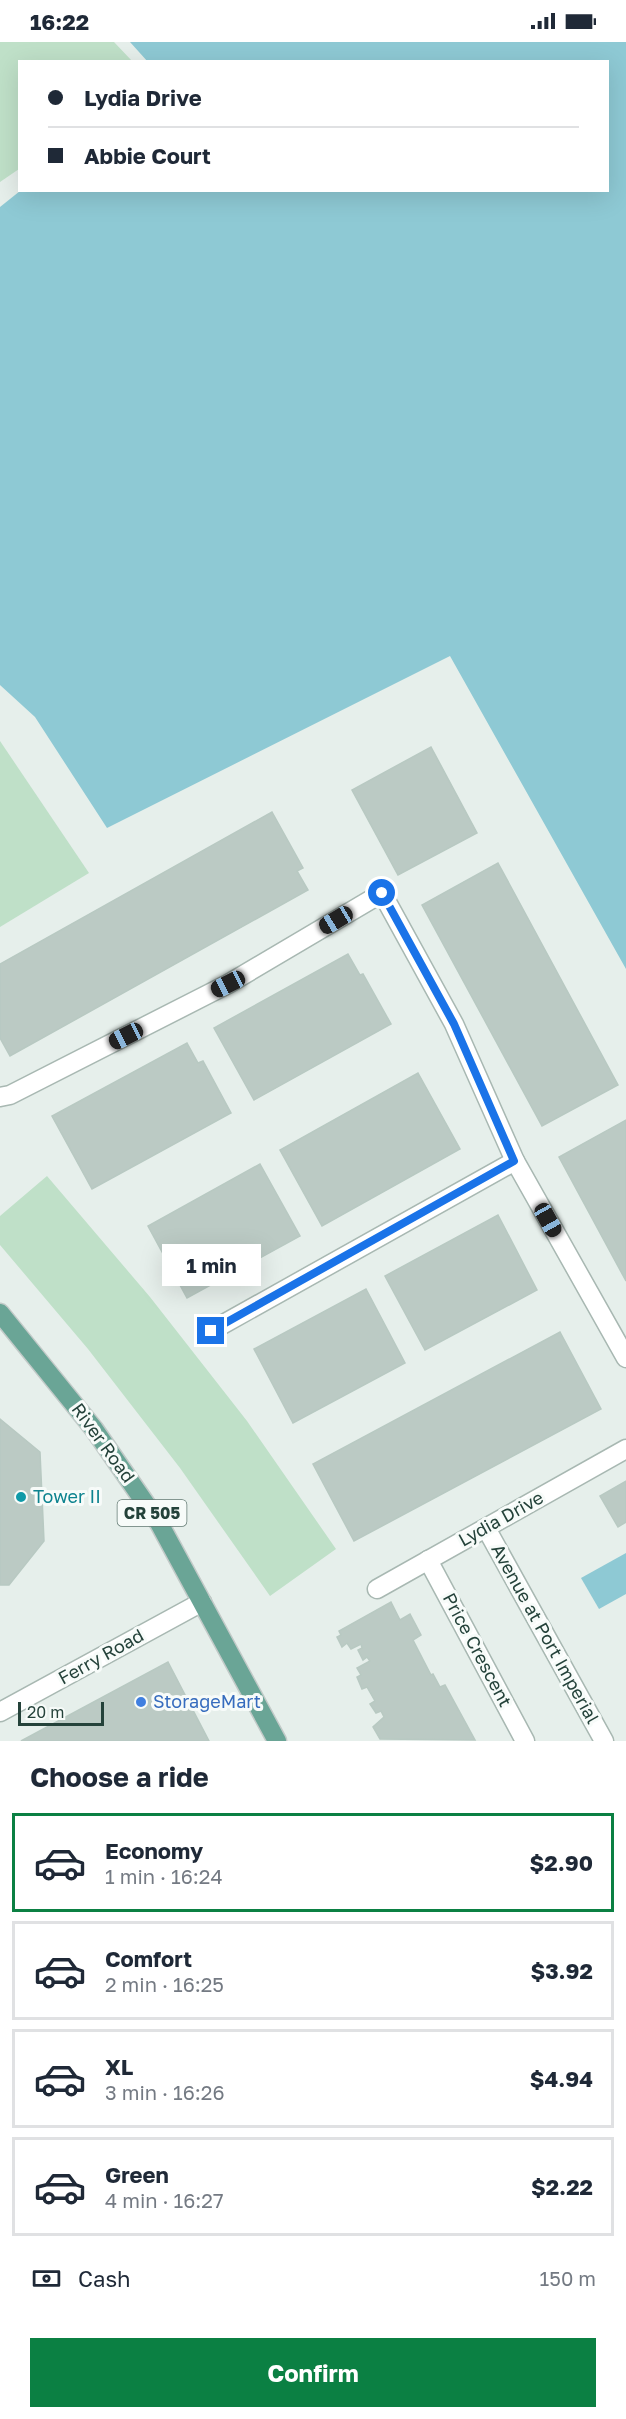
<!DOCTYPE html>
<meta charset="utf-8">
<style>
body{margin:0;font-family:"Golos Text",sans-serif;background:#f6f6f7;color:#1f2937;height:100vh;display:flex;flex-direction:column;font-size:22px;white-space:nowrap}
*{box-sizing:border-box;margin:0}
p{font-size:20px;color:#747a83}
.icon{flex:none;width:33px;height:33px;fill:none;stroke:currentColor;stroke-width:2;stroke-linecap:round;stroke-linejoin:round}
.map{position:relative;height:1699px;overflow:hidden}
.side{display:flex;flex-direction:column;background:#fff;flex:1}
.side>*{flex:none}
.guide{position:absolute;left:18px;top:18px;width:591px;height:132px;border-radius:0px;box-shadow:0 6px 24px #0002;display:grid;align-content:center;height:132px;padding:0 30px;background:#fff}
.scale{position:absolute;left:18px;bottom:15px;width:86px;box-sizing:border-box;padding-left:6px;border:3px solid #24423a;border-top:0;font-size:16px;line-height:21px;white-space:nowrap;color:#24423a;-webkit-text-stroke:4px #f7fbf9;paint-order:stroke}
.end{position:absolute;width:27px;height:27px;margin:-14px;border:8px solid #1a73e8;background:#fff;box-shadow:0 0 0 3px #fff}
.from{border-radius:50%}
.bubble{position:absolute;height:42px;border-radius:0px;background:#fff;box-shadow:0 6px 24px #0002;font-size:20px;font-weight:700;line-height:42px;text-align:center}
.car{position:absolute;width:18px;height:36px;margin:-18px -9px;border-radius:8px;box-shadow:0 0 4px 2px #0007;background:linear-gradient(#222 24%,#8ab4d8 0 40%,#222 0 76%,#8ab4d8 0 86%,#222 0)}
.guide b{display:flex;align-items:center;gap:21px;height:57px;font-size:22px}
.guide b+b{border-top:2px solid #e0e1e3}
.guide i{width:15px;height:15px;background:#1f2937}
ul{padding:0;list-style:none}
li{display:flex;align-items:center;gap:18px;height:99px;margin:0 12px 9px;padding:0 18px;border:3px solid #e0e1e3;border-radius:0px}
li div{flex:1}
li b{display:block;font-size:22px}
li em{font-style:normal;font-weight:700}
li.current{border-color:#0b8043}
li>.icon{width:54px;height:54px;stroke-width:1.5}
h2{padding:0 30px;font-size:27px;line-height:72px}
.pay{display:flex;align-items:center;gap:15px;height:66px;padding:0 30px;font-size:22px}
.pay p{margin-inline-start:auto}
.primary-button{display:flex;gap:12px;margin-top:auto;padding:12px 30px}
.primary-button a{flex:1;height:69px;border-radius:0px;background:#0b8043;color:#fff;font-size:24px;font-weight:700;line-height:69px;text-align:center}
.status{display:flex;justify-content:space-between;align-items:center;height:42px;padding:0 30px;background:#fff;direction:ltr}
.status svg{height:16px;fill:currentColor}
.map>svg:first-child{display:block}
.green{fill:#bfe0c8}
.water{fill:#8ec9d4}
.building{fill:#bbcac4;stroke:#b8c9c2;stroke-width:1.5}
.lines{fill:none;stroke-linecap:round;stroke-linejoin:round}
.minor-casing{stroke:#a8b8b2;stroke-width:21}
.tertiary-casing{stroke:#a8b8b2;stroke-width:21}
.primary-casing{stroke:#c2cac8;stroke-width:21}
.minor{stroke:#fff;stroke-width:18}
.tertiary{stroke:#fff;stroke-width:18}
.primary{stroke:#6aa596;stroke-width:18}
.route{stroke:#1a73e8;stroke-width:8}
.culture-dot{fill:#0f9aa8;stroke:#f7fbf9;stroke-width:2}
.shop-dot{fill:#3f7fe0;stroke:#f7fbf9;stroke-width:2}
.labels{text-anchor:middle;stroke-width:6;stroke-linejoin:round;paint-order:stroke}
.shield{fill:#f7fbf9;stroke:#637a73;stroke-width:1.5}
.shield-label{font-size:16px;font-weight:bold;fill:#24423a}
.street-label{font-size:18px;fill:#24423a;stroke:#f7fbf9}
.culture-label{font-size:18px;fill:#0d838f;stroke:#f7fbf9;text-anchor:start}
.shop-label{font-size:18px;fill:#366cbe;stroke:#f7fbf9;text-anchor:start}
</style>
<div class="status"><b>16:22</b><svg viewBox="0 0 49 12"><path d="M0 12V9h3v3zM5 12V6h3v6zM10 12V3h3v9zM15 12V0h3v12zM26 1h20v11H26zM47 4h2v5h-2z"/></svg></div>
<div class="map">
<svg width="626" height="1699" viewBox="0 0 626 1699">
<rect width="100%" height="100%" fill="#e6efeb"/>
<g class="green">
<polygon points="0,0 114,0 132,19 20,20 19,127 0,140"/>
<polygon points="0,699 89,831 0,885"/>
<polygon points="47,1134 150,1255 247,1379 336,1507 270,1554 180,1426 88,1307 0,1203 0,1174"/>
</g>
<g class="water">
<polygon points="130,0 626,0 626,927 450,614 107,786 35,675 0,643 0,165 20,149 608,148 608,20 148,20"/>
<polygon points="626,1511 626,1552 599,1567 581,1536"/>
</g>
<g class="building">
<polygon points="431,705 477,791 398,833 352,748"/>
<polygon points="272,770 303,826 297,829 308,848 10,1014 0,996 0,922"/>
<polygon points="498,821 618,1043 542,1084 422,863"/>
<polygon points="348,912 360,933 363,932 391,982 254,1058 214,986"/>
<polygon points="187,1001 198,1021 203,1019 231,1071 92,1147 52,1074"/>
<polygon points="418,1031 460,1107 322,1184 280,1108"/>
<polygon points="626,1078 626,1239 559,1115"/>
<polygon points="260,1122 300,1194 187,1256 148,1184"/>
<polygon points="498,1173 537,1248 425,1308 385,1234"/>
<polygon points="366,1247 405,1321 293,1381 254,1307"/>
<polygon points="560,1290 601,1367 354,1499 313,1422"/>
<polygon points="0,1377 40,1410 44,1499 9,1543 0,1543"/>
<polygon points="626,1439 626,1480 618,1485 600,1454"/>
<polygon points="391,1560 400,1578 410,1572 421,1593 413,1598 431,1633 433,1632 440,1645 445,1643 475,1698 380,1697 373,1685 384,1675 381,1669 376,1671 370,1662 375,1659 367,1645 362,1647 357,1635 361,1633 357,1626 370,1619 367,1615 363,1618 358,1608 362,1606 361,1602 351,1607 347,1601 342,1605 337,1595 341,1593 339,1589"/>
<polygon points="168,1620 209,1699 21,1699"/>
</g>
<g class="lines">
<g class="minor-casing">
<g id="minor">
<polyline points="0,1055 10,1053 228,942 382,851 454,982 515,1119 626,1316"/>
<polyline points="211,1289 515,1119"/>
<polyline points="486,1486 604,1699"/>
<polyline points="428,1518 525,1699"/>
<polyline points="377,1547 626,1407"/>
</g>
</g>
<g class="tertiary-casing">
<polyline id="tertiary" points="0,1670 202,1560"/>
</g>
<g class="primary-casing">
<polyline id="primary" points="0,1271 94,1387 159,1481 277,1699"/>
</g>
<use href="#minor" class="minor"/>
<use href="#tertiary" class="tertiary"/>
<use href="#primary" class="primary"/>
</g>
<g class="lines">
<polyline class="route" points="211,1289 514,1119 454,982 382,851"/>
</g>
<circle class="culture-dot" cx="21" cy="1455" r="6"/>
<circle class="shop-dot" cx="141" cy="1660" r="6"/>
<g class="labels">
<rect class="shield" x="117.5" y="1458" width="69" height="26" rx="4.5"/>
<g class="shield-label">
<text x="152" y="1477">CR 505</text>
</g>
<g class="street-label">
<text transform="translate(103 1401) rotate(54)" y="6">River Road</text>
<text transform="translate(501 1477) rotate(-29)" y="6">Lydia Drive</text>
<text transform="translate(545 1592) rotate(61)" y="6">Avenue at Port Imperial</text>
<text transform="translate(477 1608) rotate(62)" y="6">Price Crescent</text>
<text transform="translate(101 1615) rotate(-29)" y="6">Ferry Road</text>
</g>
<g class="culture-label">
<text x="33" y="1461">Tower II</text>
</g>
<g class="shop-label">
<text x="153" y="1666">StorageMart</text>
</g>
</g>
</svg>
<div class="scale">20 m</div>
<i class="end from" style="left:382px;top:851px"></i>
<i class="end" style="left:211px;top:1289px"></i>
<div class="bubble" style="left:162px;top:1202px;width:99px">1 min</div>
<i class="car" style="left:336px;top:878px;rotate:239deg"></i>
<i class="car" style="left:228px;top:942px;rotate:243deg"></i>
<i class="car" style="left:126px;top:994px;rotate:243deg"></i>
<i class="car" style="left:548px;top:1178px;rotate:151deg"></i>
<div class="guide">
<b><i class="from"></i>Lydia Drive</b>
<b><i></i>Abbie Court</b>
</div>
</div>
<section class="side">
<h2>Choose a ride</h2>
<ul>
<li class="current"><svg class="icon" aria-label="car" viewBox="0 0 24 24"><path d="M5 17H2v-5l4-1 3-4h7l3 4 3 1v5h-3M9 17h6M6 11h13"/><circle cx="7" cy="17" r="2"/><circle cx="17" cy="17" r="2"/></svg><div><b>Economy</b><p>1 min · 16:24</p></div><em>$2.90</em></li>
<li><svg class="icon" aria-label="car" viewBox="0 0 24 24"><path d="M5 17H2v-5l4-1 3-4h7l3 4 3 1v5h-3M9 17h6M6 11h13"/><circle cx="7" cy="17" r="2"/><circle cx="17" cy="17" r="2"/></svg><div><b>Comfort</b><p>2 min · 16:25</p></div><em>$3.92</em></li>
<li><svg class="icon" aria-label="car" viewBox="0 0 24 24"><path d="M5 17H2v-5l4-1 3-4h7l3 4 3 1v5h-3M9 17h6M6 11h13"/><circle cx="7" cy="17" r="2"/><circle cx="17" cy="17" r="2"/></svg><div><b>XL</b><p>3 min · 16:26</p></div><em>$4.94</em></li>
<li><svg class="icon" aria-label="car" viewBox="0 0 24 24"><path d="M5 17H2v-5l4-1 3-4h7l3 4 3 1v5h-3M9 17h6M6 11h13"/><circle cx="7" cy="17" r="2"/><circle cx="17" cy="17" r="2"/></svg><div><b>Green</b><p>4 min · 16:27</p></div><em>$2.22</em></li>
</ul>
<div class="pay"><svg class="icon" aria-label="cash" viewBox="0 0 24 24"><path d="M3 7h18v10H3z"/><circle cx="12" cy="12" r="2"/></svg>Cash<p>150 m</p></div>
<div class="primary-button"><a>Confirm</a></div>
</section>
